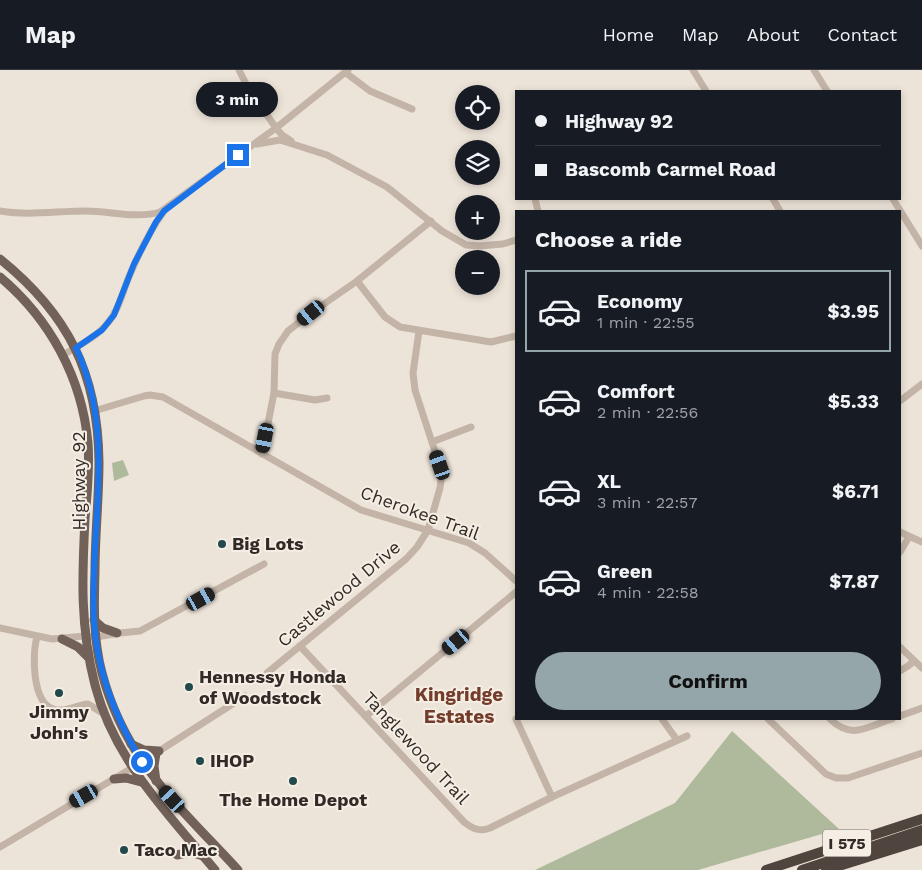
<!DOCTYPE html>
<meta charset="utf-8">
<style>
body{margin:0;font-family:"Work Sans",sans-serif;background:#242831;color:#f1f3f6;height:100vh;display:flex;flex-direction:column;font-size:19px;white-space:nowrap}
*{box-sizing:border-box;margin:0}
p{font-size:16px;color:#9ea1a6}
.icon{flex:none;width:28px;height:28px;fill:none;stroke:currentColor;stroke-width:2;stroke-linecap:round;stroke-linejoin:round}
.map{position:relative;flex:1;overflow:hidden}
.sheet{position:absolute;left:515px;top:140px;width:386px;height:510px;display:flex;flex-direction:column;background:#171b24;border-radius:0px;box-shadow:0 2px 8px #0003}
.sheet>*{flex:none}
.hud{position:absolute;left:515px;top:20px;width:386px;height:110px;border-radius:0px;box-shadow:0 2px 8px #0003;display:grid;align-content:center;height:110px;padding:0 20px;background:#171b24}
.tools{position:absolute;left:455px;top:15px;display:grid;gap:10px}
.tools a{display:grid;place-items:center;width:45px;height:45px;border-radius:50%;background:#171b24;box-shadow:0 2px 8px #0003;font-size:25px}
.end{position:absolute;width:22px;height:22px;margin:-11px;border:6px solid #1a73e8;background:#fff;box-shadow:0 0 0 2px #fff}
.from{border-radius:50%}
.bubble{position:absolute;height:35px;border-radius:18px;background:#171b24;box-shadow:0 2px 8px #0003;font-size:16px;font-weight:700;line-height:35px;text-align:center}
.car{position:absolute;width:15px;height:30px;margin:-15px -8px;border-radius:6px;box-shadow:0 0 4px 1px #0007;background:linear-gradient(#222 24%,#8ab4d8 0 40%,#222 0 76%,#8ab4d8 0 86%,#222 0)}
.hud b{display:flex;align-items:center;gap:18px;height:48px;font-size:19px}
.hud b+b{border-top:1px solid #363941}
.hud i{width:12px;height:12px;background:#f1f3f6}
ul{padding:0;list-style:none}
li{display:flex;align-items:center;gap:15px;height:82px;margin:0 10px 8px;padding:0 10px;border:2px solid transparent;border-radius:0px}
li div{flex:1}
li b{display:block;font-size:19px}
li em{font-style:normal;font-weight:700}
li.active{border-color:#94a6aa}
li>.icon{width:45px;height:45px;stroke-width:1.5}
h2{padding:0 20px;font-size:22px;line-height:60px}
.button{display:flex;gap:10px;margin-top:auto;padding:10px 20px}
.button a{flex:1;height:58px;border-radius:30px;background:#94a6aa;color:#111;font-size:20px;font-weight:700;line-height:58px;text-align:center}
header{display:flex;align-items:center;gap:30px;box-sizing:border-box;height:70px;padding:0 25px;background:#171b24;border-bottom:1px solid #363941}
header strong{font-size:24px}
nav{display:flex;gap:28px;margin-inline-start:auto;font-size:18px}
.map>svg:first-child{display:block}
.green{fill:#afb99b}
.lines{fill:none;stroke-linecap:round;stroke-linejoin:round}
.minor{stroke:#c3b4a7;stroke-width:7}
.major{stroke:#716159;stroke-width:9}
.highway{stroke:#50443f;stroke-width:10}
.route{stroke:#1a73e8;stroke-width:6}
.poi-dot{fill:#22494c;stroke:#f5eee4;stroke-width:2}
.labels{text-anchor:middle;stroke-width:4;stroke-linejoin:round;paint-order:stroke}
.shield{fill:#f5eee4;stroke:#6c655f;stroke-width:1}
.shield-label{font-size:16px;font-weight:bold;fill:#312a26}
.street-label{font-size:18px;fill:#312a26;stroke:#f5eee4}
.poi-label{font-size:18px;font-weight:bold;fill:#312a26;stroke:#f5eee4;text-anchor:start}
.neighbourhood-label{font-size:19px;font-weight:bold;fill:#743d2b;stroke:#f5eee4}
</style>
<header>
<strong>Map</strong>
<nav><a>Home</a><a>Map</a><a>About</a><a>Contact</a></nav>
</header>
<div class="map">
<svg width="922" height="800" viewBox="0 0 922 800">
<rect width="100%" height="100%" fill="#ede4d9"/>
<g class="green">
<polygon points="123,390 129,405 114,411 112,393"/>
<polygon points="732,661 839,759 698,800 535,800 675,733"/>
</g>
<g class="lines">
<g class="minor">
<polyline points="239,0 248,18 276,58 282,65 291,71"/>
<polyline points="693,0 706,21"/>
<polyline points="814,0 827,21"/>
<polyline points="346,3 370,21 412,39"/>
<polyline points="257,74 280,70 327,85 387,117 442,161 466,175 479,176 503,174 516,170"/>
<polyline points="535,129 538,141"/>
<polyline points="773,129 780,141"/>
<polyline points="893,129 922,176"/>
<path d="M0 141C29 146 57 141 86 141 110 141 137 149 160 142L276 58 348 0"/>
<polyline points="357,211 385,247 400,257 491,272 516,266"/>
<path d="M63 285C78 276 95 268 107 254 120 239 123 219 131 202 140 181 151 159 164 141"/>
<polyline points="274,323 315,330 327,328"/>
<polyline points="900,331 922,314"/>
<polyline points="94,341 144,326 150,325 163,327 361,440 469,473 485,483 516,511"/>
<polyline points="432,372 471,357"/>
<polyline points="262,384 274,323 275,284 279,274 288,261 311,243 357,211 431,151"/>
<polyline points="900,462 922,472"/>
<polyline points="900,482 909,467"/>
<polyline points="0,558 52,569 85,566 96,567 120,563 140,561 264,494"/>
<path d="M37 567C32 584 32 632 53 639 65 643 76 635 88 634L104 644"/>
<path d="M300 576 464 752C473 759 480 762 490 758L552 727 687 666"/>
<polyline points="900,577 922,598"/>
<polyline points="900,601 908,596 914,591"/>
<polyline points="267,603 406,489 417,477 428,460 440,418 442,403 415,320 413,303 419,261"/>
<polyline points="366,646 516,522"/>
<polyline points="900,646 922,638"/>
<polyline points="516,649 552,727"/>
<polyline points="662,649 677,670"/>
<polyline points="768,649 826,704 836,708 848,708 922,683"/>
<path d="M830 649C852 670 866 657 892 649"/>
<polyline points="0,777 142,692 245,626"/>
</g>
<g class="major">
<path d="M0 189C68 244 98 303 99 392 99 428 95 465 95 501 94 536 93 569 102 603 125 691 180 737 238 800"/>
<path d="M0 207C50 249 82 308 88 373 90 399 87 424 85 449 82 507 80 557 95 615 114 689 167 743 215 800"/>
<polyline points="94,550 103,558 117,563"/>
<polyline points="62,569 78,577 88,587"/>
<polyline points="131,674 144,680 159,681"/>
<polyline points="114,709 126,708 141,712"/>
<polyline points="156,711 154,696 156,683"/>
<polyline points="177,785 190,782 203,786"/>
</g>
<g class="highway">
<polyline points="766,800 922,749"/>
<polyline points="802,800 922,760"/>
<polyline points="826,800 922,770"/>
</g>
</g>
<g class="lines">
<path class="route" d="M142 692C116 649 97 602 94 551 89 459 117 364 76 278L102 260 114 245 134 194 156 152 164 141 238 85"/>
</g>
<g class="poi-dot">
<circle cx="222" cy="474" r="5"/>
<circle cx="189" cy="617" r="5"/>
<circle cx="59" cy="623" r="5"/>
<circle cx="200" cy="691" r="5"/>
<circle cx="293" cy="711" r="5"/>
<circle cx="124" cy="780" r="5"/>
</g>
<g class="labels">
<rect class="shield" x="823" y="759.5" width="48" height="27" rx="4"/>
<g class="shield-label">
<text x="847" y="779">I 575</text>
</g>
<g class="street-label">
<text transform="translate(79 411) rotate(-90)" y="6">Highway 92</text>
<text transform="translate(420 443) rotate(20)" y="6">Cherokee Trail</text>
<text transform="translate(339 524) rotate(-40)" y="6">Castlewood Drive</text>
<text transform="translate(416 678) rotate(47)" y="6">Tanglewood Trail</text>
</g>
<g class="poi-label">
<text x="232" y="480">Big Lots</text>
<text x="199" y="613">Hennessy Honda<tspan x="199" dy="21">of Woodstock</tspan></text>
<text x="59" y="648" text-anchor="middle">Jimmy<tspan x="59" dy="21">John's</tspan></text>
<text x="210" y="697">IHOP</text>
<text x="293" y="736" text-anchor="middle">The Home Depot</text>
<text x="134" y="786">Taco Mac</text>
</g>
<g class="neighbourhood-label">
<text x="459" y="631">Kingridge<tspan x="459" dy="22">Estates</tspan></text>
</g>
</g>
</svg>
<div class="tools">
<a><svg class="icon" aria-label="locate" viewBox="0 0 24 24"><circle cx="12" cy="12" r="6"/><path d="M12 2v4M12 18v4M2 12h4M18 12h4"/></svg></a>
<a><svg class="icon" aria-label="layers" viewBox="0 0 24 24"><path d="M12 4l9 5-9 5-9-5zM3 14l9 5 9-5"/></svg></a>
<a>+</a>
<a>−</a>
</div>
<i class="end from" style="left:142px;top:692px"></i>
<i class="end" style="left:238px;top:85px"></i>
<div class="bubble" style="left:196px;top:12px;width:82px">3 min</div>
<i class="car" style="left:311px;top:243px;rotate:231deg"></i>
<i class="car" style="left:265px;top:368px;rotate:191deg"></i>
<i class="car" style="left:440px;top:395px;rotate:341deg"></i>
<i class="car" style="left:201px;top:529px;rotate:61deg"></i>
<i class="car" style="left:456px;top:572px;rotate:230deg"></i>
<i class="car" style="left:84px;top:726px;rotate:240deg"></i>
<i class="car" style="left:172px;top:729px;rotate:318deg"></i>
<div class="hud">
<b><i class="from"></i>Highway 92</b>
<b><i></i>Bascomb Carmel Road</b>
</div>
<section class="sheet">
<h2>Choose a ride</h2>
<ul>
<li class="active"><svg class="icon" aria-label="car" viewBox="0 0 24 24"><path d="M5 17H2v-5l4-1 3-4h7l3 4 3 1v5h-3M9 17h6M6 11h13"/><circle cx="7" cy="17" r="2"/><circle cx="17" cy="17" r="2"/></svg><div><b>Economy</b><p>1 min · 22:55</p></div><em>$3.95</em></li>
<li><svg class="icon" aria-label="car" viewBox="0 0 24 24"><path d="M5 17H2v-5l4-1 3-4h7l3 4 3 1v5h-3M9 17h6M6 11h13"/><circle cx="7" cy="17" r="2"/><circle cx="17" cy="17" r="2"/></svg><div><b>Comfort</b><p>2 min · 22:56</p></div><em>$5.33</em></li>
<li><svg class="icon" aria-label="car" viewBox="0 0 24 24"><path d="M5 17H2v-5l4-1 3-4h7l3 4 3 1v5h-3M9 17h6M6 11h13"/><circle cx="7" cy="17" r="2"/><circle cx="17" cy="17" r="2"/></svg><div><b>XL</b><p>3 min · 22:57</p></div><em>$6.71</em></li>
<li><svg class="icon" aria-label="car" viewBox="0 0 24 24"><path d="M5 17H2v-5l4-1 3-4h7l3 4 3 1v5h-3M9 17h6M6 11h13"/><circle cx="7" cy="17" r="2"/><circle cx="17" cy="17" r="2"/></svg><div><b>Green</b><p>4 min · 22:58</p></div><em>$7.87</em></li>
</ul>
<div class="button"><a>Confirm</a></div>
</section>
</div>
